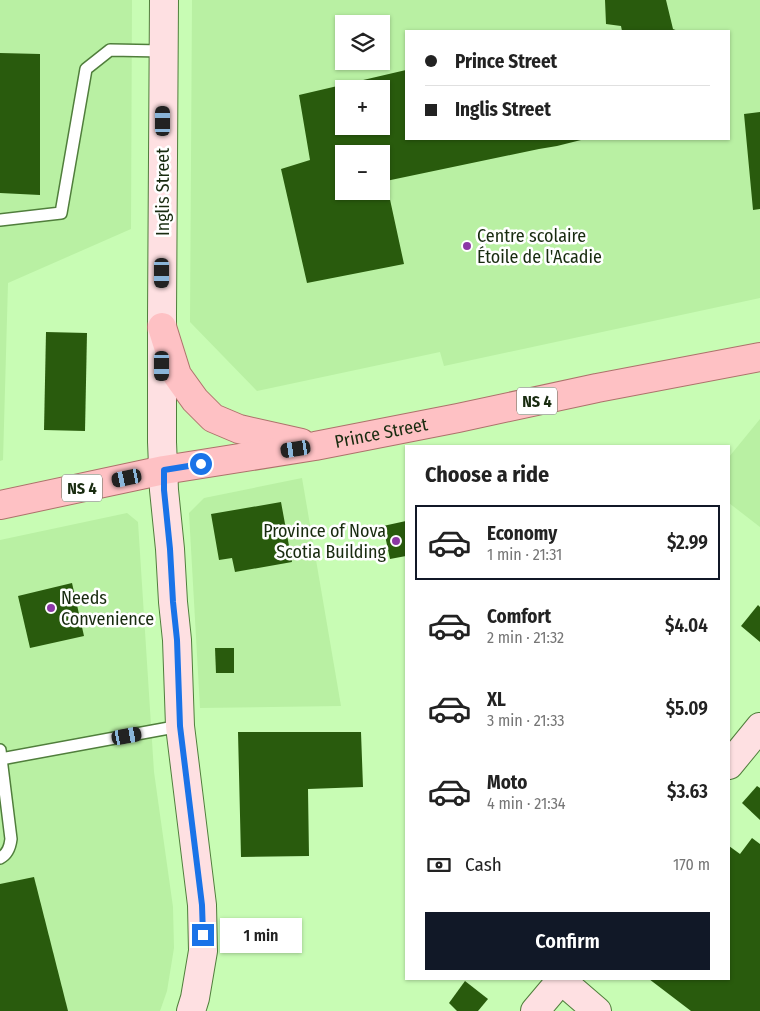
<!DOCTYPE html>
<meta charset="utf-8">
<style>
body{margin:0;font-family:"Fira Sans Condensed",sans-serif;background:#f2f2f2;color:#222;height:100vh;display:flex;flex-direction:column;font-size:19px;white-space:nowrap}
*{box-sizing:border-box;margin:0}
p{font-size:16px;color:#767676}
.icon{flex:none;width:28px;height:28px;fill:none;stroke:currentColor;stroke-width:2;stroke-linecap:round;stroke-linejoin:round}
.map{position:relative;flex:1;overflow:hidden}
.sheet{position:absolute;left:405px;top:445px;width:325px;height:535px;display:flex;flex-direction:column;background:#fff;border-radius:0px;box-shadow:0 1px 4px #0004}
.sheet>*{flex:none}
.guide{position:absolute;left:405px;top:30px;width:325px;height:110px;border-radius:0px;box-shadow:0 1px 4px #0004;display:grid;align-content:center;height:110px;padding:0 20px;background:#fff}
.fabs{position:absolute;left:335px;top:15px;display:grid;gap:10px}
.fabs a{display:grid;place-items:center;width:55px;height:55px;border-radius:0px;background:#fff;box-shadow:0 1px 4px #0004;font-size:25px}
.end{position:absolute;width:22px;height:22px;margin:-11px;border:6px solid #1a73e8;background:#fff;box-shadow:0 0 0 2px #fff}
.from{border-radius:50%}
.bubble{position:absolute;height:35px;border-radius:0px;background:#fff;box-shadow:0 1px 4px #0004;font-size:16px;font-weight:600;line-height:35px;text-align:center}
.car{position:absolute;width:15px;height:30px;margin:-15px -8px;border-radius:6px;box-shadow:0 0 4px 1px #0007;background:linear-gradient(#222 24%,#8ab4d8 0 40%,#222 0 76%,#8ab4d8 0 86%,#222 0)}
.guide b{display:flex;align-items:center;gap:18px;height:48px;font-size:19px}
.guide b+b{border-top:1px solid #e0e0e0}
.guide i{width:12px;height:12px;background:#222}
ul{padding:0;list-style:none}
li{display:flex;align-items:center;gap:15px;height:75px;margin:0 10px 8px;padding:0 10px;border:2px solid transparent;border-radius:0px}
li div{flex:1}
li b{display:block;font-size:19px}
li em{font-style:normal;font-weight:600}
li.selected{border-color:#111827}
li>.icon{width:45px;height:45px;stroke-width:1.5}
h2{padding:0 20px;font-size:22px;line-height:60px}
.pay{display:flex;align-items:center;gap:12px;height:55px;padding:0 20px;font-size:19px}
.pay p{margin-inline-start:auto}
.primary-button{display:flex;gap:10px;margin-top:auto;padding:10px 20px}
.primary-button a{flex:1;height:58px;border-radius:0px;background:#111827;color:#fff;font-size:20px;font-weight:600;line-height:58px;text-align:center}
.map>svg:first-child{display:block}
.built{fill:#b9f0a3;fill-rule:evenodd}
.building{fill:#295b0d;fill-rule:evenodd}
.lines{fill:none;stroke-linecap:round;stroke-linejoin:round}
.lane-casing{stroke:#507e3c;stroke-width:14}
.secondary-casing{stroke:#507e3c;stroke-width:30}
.primary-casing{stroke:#ad726b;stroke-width:30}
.lane{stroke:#fff;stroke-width:11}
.secondary{stroke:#fee0e2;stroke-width:28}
.primary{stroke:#fec1c4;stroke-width:28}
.route{stroke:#1a73e8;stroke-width:6}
.poi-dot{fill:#8b37a5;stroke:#fff;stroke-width:2}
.labels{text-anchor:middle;stroke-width:5;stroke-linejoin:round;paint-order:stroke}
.shield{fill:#fff;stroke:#5d6b57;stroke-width:1}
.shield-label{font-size:16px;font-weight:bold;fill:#182b0f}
.street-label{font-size:18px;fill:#182b0f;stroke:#fff}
.poi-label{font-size:18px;fill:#182b0f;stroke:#fff;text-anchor:start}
</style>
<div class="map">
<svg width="760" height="1011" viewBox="0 0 760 1011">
<rect width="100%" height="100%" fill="#c8fcb4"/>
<g class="built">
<polygon points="0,0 132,0 131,229 8,283 3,460 0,461"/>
<path d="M192 0H760V298L444 366 440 352 257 391 190 322ZM344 24H381V61H344ZM406 31H729V139H406ZM344 89H381V126H344ZM344 154H381V191H344Z"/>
<polygon points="760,419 760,527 729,503 729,457"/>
<polygon points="302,478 341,706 200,708 189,513 204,498"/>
<polygon points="127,513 138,522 154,772 173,907 174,948 167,991 160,1011 0,1011 0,540"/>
</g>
<g class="building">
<polygon points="605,0 666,0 673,29 678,31 622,31 621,26 606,24"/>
<polygon points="0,53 40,54 40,195 0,193"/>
<path d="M406 70V139H585L557 146 539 149 386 181 404 264 307 283 281 169 310 160 299 95ZM344 89H381V126H344ZM344 154H381V191H344Z"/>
<polygon points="760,112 760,209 753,210 744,114"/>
<polygon points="46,332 87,333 85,431 44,430"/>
<polygon points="281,502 292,562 235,572 232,558 219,560 211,514"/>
<polygon points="406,521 406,556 390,559 383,526"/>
<polygon points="72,583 84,636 30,648 18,596"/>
<polygon points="758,605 760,607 760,642 741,626"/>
<polygon points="215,648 234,648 234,673 216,673"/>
<polygon points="238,732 361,732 363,787 308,789 309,856 241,857"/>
<polygon points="757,786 760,788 760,820 742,803"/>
<polygon points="752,838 760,844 760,1011 691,1011 649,979 729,979 729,846 740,854"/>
<polygon points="34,877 68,1011 0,1011 0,884"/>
<polygon points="465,981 488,999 478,1011 457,1011 449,1003"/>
</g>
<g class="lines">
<g class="lane-casing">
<g id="lane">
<polyline points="0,220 61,213 86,69 110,50 163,51"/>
<path d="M0 750 11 839C10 847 8 854 0 858"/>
<polyline points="1,759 180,726"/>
</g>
</g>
<g class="secondary-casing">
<g id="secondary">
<polyline points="164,0 162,316 162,442 164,490 170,549 173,602 177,640 180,726 202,905 203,951 195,998 191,1011"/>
<polyline points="729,765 760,727"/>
<polyline points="561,980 597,1011"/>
<polyline points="535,1011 562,979"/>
</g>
</g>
<g class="primary-casing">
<g id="primary">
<polyline points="162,327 177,375 195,400 213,418 239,429 301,443"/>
<path id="s1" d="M0 505 164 470 315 446 458 418 597 388 760 357"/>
</g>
</g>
<use href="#lane" class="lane"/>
<use href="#secondary" class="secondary"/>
<use href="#primary" class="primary"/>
</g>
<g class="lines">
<polyline class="route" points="201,464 164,470 164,490 170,549 173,602 177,640 180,726 202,905 203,935"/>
</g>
<g class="poi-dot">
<circle cx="467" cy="246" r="5"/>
<circle cx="396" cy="541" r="5"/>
<circle cx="51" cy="608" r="5"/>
</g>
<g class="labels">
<g class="shield">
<rect x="517" y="387.5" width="40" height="27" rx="4"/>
<rect x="62" y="474.5" width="40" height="27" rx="4"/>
</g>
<g class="shield-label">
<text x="537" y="407">NS 4</text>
<text x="82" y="494">NS 4</text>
</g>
<g class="street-label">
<text transform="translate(163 192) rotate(-90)" y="6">Inglis Street</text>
<text dy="6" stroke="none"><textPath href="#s1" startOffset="388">Prince Street</textPath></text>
</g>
<g class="poi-label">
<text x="477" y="242">Centre scolaire<tspan x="477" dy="21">Étoile de l'Acadie</tspan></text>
<text x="386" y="537" text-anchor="end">Province of Nova<tspan x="386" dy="21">Scotia Building</tspan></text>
<text x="61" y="604">Needs<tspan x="61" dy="21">Convenience</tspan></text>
</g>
</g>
</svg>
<div class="fabs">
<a><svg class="icon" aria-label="layers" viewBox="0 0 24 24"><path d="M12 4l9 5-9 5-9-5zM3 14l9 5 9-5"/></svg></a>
<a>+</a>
<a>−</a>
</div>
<i class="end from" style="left:201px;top:464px"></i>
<i class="end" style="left:203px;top:935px"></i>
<div class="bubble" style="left:220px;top:918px;width:82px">1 min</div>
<i class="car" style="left:163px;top:121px;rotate:0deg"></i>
<i class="car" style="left:162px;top:273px;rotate:180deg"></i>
<i class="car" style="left:162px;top:366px;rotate:180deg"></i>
<i class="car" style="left:296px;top:449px;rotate:261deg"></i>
<i class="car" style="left:127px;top:478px;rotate:258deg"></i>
<i class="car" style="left:127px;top:736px;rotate:80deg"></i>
<div class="guide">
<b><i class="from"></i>Prince Street</b>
<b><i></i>Inglis Street</b>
</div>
<section class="sheet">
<h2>Choose a ride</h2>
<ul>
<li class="selected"><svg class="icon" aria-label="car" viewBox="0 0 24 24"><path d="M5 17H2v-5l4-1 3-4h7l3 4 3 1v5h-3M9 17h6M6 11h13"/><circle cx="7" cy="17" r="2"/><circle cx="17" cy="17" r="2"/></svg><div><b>Economy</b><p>1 min · 21:31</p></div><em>$2.99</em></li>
<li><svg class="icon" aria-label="car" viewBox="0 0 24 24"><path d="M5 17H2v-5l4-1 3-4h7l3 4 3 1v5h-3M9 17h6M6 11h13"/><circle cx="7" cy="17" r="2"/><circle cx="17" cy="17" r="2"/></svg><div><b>Comfort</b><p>2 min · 21:32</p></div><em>$4.04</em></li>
<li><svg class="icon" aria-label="car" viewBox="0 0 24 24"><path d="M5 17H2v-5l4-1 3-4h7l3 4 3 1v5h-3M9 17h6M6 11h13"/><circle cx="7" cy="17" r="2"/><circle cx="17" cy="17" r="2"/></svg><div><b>XL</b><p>3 min · 21:33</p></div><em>$5.09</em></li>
<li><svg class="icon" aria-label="car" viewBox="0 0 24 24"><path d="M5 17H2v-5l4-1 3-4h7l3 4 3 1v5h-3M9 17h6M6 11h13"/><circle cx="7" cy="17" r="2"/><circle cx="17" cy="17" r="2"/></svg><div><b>Moto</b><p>4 min · 21:34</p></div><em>$3.63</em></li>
</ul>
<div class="pay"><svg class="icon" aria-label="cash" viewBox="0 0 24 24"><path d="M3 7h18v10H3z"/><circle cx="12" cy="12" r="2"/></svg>Cash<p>170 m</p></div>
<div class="primary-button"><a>Confirm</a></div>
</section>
</div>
